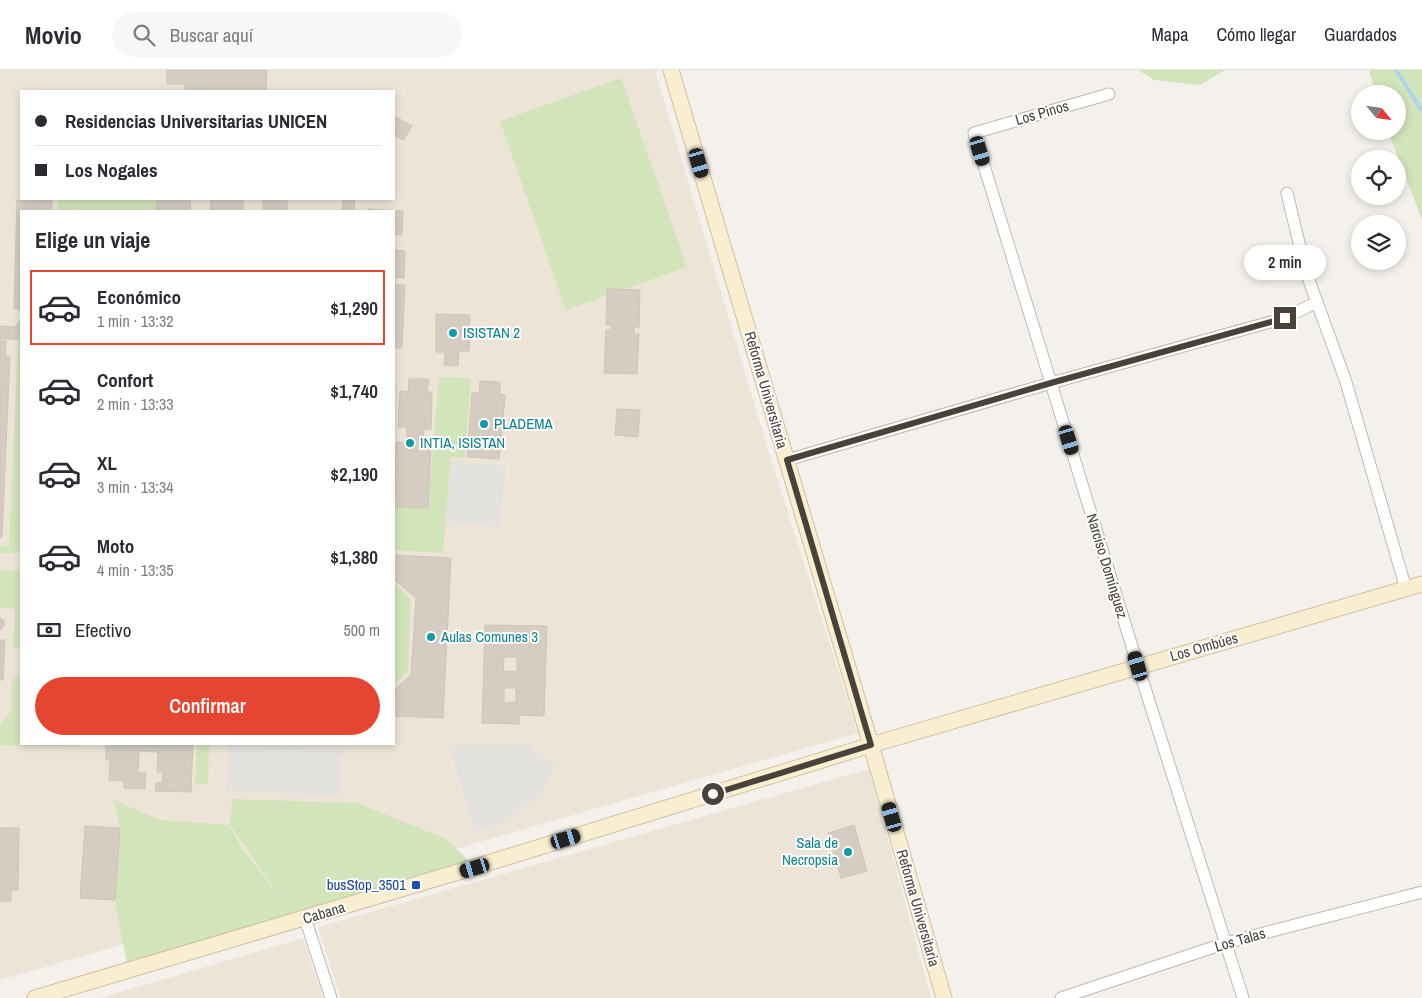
<!DOCTYPE html>
<html lang="es">
<meta charset="utf-8">
<style>
body{margin:0;font-family:"Archivo Narrow",sans-serif;background:#f7f7f7;color:#2b2b33;height:100vh;display:flex;flex-direction:column;font-size:19px;white-space:nowrap}
*{box-sizing:border-box;margin:0}
p{font-size:16px;color:#7c7c81}
.icon{flex:none;width:28px;height:28px;fill:none;stroke:currentColor;stroke-width:2;stroke-linecap:round;stroke-linejoin:round}
.map{position:relative;flex:1;overflow:hidden}
.sheet{position:absolute;left:20px;top:140px;width:375px;height:535px;display:flex;flex-direction:column;background:#fff;border-radius:0px;box-shadow:0 2px 8px #0003}
.sheet>*{flex:none}
.banner{position:absolute;left:20px;top:20px;width:375px;height:110px;border-radius:0px;box-shadow:0 2px 8px #0003;display:grid;align-content:center;height:110px;padding:0 15px;background:#fff}
.needle{width:32px;rotate:119deg}
.buttons{position:absolute;left:1351px;top:15px;display:grid;gap:10px}
.buttons a{display:grid;place-items:center;width:55px;height:55px;border-radius:50%;background:#fff;box-shadow:0 2px 8px #0003;font-size:25px}
.end{position:absolute;width:22px;height:22px;margin:-11px;border:6px solid #48423a;background:#fff;box-shadow:0 0 0 2px #fff}
.from{border-radius:50%}
.bubble{position:absolute;height:35px;border-radius:18px;background:#fff;box-shadow:0 2px 8px #0003;font-size:16px;font-weight:600;line-height:35px;text-align:center}
.car{position:absolute;width:15px;height:30px;margin:-15px -8px;border-radius:6px;box-shadow:0 0 4px 1px #0007;background:linear-gradient(#222 24%,#8ab4d8 0 40%,#222 0 76%,#8ab4d8 0 86%,#222 0)}
.banner b{display:flex;align-items:center;gap:18px;height:48px;font-size:19px}
.banner b+b{border-top:1px solid #e1e1e2}
.banner i{width:12px;height:12px;background:#2b2b33}
ul{padding:0;list-style:none}
li{display:flex;align-items:center;gap:15px;height:75px;margin:0 10px 8px;padding:0 5px;border:2px solid transparent;border-radius:0px}
li div{flex:1}
li b{display:block;font-size:19px}
li em{font-style:normal;font-weight:600}
li.active{border-color:#e64631}
li>.icon{width:45px;height:45px;stroke-width:1.5}
h2{padding:0 15px;font-size:22px;line-height:60px}
.pay{display:flex;align-items:center;gap:12px;height:55px;padding:0 15px;font-size:19px}
.pay p{margin-inline-start:auto}
.button{display:flex;gap:10px;margin-top:auto;padding:10px 15px}
.button a{flex:1;height:58px;border-radius:30px;background:#e64631;color:#fff;font-size:20px;font-weight:600;line-height:58px;text-align:center}
header{display:flex;align-items:center;gap:30px;box-sizing:border-box;height:70px;padding:0 25px;background:#fff;border-bottom:1px solid #e1e1e2}
header strong{font-size:24px}
nav{display:flex;gap:28px;margin-inline-start:auto;font-size:18px}
.search{width:350px;height:45px;background:#f7f7f7;display:flex;align-items:center;gap:12px;box-sizing:border-box;padding:0 18px;border-radius:28px;color:#7c7c81;font-size:19px}
.map>svg:first-child{display:block}
.education{fill:#ece5d7;fill-rule:evenodd}
.green{fill:#d2e4b9}
.parking{fill:#e4e2df}
.lines{fill:none;stroke-linecap:round;stroke-linejoin:round}
.stream{stroke:#aed4eb;stroke-width:4}
.building{fill:#d5cdc2;stroke:#cfc4b6;fill-rule:evenodd}
.street-casing{stroke:#bfb9af;stroke-width:13}
.secondary-casing{stroke:#cfc2a0;stroke-width:17}
.street{stroke:#fff;stroke-width:11}
.secondary{stroke:#faeed0;stroke-width:15}
.route{stroke:#48423a;stroke-width:6}
.culture-dot{fill:#0f9aa8;stroke:#fff;stroke-width:2}
.transit-dot{fill:#1a4fb4;stroke:#fff;stroke-width:2}
.labels{text-anchor:middle;stroke-width:4;stroke-linejoin:round;paint-order:stroke}
.street-label{font-size:15px;fill:#48423a;stroke:#fff}
.culture-label{font-size:15px;fill:#0d838f;stroke:#fff;text-anchor:start}
.transit-label{font-size:15px;fill:#164399;stroke:#fff;text-anchor:end}
</style>
<header>
<strong>Movio</strong>
<div class="search"><svg class="icon" aria-label="search" viewBox="0 0 24 24"><circle cx="10" cy="10" r="6"/><path d="M15 15l6 6"/></svg>Buscar aquí</div>
<nav><a>Mapa</a><a>Cómo llegar</a><a>Guardados</a></nav>
</header>
<div class="map">
<svg width="1422" height="928" viewBox="0 0 1422 928">
<rect width="100%" height="100%" fill="#f4f1ec"/>
<g class="education">
<path d="M0 0H655L768 380 858 663 0 910ZM21 21H394V129H21ZM21 141H394V674H21Z"/>
<polygon points="869,699 931,928 341,928 318,857"/>
<polygon points="303,868 323,928 100,928"/>
</g>
<g class="green">
<polygon points="1138,0 1225,0 1200,15 1154,10"/>
<polygon points="1369,0 1422,0 1422,150 1388,61 1398,61 1398,24 1376,24"/>
<polygon points="621,8 687,197 566,240 500,51"/>
<polygon points="58,129 156,129 155,141 98,141 73,139 73,141 58,141"/>
<polygon points="18,271 21,271 21,483 0,483 0,476 9,476"/>
<polygon points="394,307 397,320 394,400"/>
<polygon points="439,307 471,308 465,388 451,387 443,483 394,480 394,437 428,437"/>
<polygon points="0,500 21,501 21,578 13,578 15,539 0,538"/>
<polygon points="394,513 411,529 408,602 394,614"/>
<polygon points="12,607 21,607 21,674 78,674 78,677 0,675 0,655 11,641"/>
<polygon points="197,674 209,674 208,714 195,715"/>
<polygon points="232,729 357,733 446,769 475,797 128,900 115,830 120,758 114,730 160,750 229,755 242,778 286,835 230,755"/>
</g>
<g class="parking">
<polygon points="452,391 506,396 500,457 446,452"/>
<polygon points="530,673 533,679 556,696 537,728 498,755 475,761 449,675"/>
<polygon points="229,674 342,678 340,726 226,721"/>
</g>
<g class="lines">
<polyline class="stream" points="1396,0 1422,41"/>
</g>
<g class="building">
<polygon points="167,0 267,0 266,21 185,21 185,14 167,14"/>
<polygon points="394,46 412,56 404,70 394,65"/>
<polygon points="28,129 52,131 52,141 21,141 21,239 14,239 17,130 28,130"/>
<polygon points="157,129 191,129 190,141 156,141"/>
<polygon points="211,129 243,129 243,141 210,141"/>
<rect x="263" y="129" width="24" height="12"/>
<polygon points="343,129 355,129 354,141 342,141"/>
<polygon points="368,139 403,141 402,165 394,164 394,141 368,141"/>
<polygon points="394,180 405,181 404,208 395,207 395,215 405,215 402,278 394,278"/>
<polygon points="607,219 640,220 639,257 634,257 634,264 639,264 637,304 604,303 606,260 611,260 611,255 606,255"/>
<polygon points="436,244 470,245 469,281 459,281 458,296 444,295 445,282 436,282"/>
<polygon points="21,250 21,269 0,269 0,256 15,257"/>
<polygon points="0,271 6,271 5,286 10,286 2,467 0,467"/>
<polygon points="409,309 429,309 427,322 432,322 431,359 424,359 423,374 431,374 428,438 394,437 396,372 407,372 407,357 398,357 400,321 408,322"/>
<polygon points="480,311 500,312 500,324 505,325 503,350 499,350 498,358 502,359 499,389 467,387 472,323 479,323"/>
<polygon points="617,339 640,340 638,367 615,365"/>
<polygon points="394,485 451,488 443,648 394,646 394,620 411,605 416,528 394,509"/>
<polygon points="0,547 4,551 4,556 0,560"/>
<path d="M485 555 547 556 544 646 519 645V654L482 653ZM504 587H517V602L503 601ZM504 618H516V632L504 633Z"/>
<polygon points="0,570 5,570 3,610 0,610"/>
<polygon points="106,674 141,674 141,675 158,676 158,674 193,674 191,722 155,721 156,713 162,713 163,702 157,702 158,682 139,681 138,703 146,703 145,719 124,718 124,711 109,710 110,690 106,690"/>
<polygon points="854,755 867,801 841,808 828,763"/>
<polygon points="85,756 120,758 115,830 80,828"/>
<polygon points="0,758 19,758 18,820 11,820 11,831 0,831"/>
</g>
<g class="lines">
<g class="street-casing">
<g id="street">
<polyline points="1109,24 974,63 1138,596 1243,928"/>
<polyline points="1287,123 1306,202 1346,312 1406,519"/>
<polyline points="787,390 1051,313 1285,248 1317,232"/>
<polyline points="305,848 331,928"/>
<polyline points="1061,928 1226,873 1422,822"/>
</g>
</g>
<g class="secondary-casing">
<g id="secondary">
<polyline points="671,0 871,675 944,928"/>
<polyline points="35,928 475,797 871,675 1422,514"/>
</g>
</g>
<use href="#street" class="street"/>
<use href="#secondary" class="secondary"/>
</g>
<g class="lines">
<polyline class="route" points="713,724 871,675 787,390 1051,313 1285,248"/>
</g>
<g class="culture-dot">
<circle cx="453" cy="263" r="5"/>
<circle cx="484" cy="354" r="5"/>
<circle cx="410" cy="373" r="5"/>
<circle cx="431" cy="567" r="5"/>
<circle cx="848" cy="782" r="5"/>
</g>
<rect class="transit-dot" x="411" y="810" width="10" height="10" rx="2.5"/>
<g class="labels">
<g class="street-label">
<text transform="translate(1042 43) rotate(-16)" y="5">Los Pinos</text>
<text transform="translate(766 320) rotate(74)" y="5">Reforma Universitaria</text>
<text transform="translate(1107 496) rotate(73)" y="5">Narciso Domínguez</text>
<text transform="translate(1204 577) rotate(-16)" y="5">Los Ombúes</text>
<text transform="translate(918 838) rotate(74)" y="5">Reforma Universitaria</text>
<text transform="translate(324 843) rotate(-17)" y="5">Cabana</text>
<text transform="translate(1240 870) rotate(-16)" y="5">Los Talas</text>
</g>
<g class="culture-label">
<text x="463" y="268">ISISTAN 2</text>
<text x="494" y="359">PLADEMA</text>
<text x="420" y="378">INTIA, ISISTAN</text>
<text x="441" y="572">Aulas Comunes 3</text>
<text x="838" y="778" text-anchor="end">Sala de<tspan x="838" dy="17">Necropsia</tspan></text>
</g>
<g class="transit-label">
<text x="406" y="820">busStop_3501</text>
</g>
</g>
</svg>
<div class="buttons">
<a><svg class="needle" viewBox="-14 -14 28 28"><path d="M0-13l5 13h-10z" fill="#e53935"/><path d="M0 13l5-13h-10z" fill="#7c7c81"/></svg></a>
<a><svg class="icon" aria-label="locate" viewBox="0 0 24 24"><circle cx="12" cy="12" r="6"/><path d="M12 2v4M12 18v4M2 12h4M18 12h4"/></svg></a>
<a><svg class="icon" aria-label="layers" viewBox="0 0 24 24"><path d="M12 4l9 5-9 5-9-5zM3 14l9 5 9-5"/></svg></a>
</div>
<i class="end from" style="left:713px;top:724px"></i>
<i class="end" style="left:1285px;top:248px"></i>
<div class="bubble" style="left:1244px;top:175px;width:82px">2 min</div>
<i class="car" style="left:980px;top:81px;rotate:163deg"></i>
<i class="car" style="left:699px;top:93px;rotate:164deg"></i>
<i class="car" style="left:1069px;top:370px;rotate:163deg"></i>
<i class="car" style="left:1138px;top:596px;rotate:343deg"></i>
<i class="car" style="left:892px;top:747px;rotate:344deg"></i>
<i class="car" style="left:566px;top:769px;rotate:73deg"></i>
<i class="car" style="left:475px;top:798px;rotate:253deg"></i>
<div class="banner">
<b><i class="from"></i>Residencias Universitarias UNICEN</b>
<b><i></i>Los Nogales</b>
</div>
<section class="sheet">
<h2>Elige un viaje</h2>
<ul>
<li class="active"><svg class="icon" aria-label="car" viewBox="0 0 24 24"><path d="M5 17H2v-5l4-1 3-4h7l3 4 3 1v5h-3M9 17h6M6 11h13"/><circle cx="7" cy="17" r="2"/><circle cx="17" cy="17" r="2"/></svg><div><b>Económico</b><p>1 min · 13:32</p></div><em>$1,290</em></li>
<li><svg class="icon" aria-label="car" viewBox="0 0 24 24"><path d="M5 17H2v-5l4-1 3-4h7l3 4 3 1v5h-3M9 17h6M6 11h13"/><circle cx="7" cy="17" r="2"/><circle cx="17" cy="17" r="2"/></svg><div><b>Confort</b><p>2 min · 13:33</p></div><em>$1,740</em></li>
<li><svg class="icon" aria-label="car" viewBox="0 0 24 24"><path d="M5 17H2v-5l4-1 3-4h7l3 4 3 1v5h-3M9 17h6M6 11h13"/><circle cx="7" cy="17" r="2"/><circle cx="17" cy="17" r="2"/></svg><div><b>XL</b><p>3 min · 13:34</p></div><em>$2,190</em></li>
<li><svg class="icon" aria-label="car" viewBox="0 0 24 24"><path d="M5 17H2v-5l4-1 3-4h7l3 4 3 1v5h-3M9 17h6M6 11h13"/><circle cx="7" cy="17" r="2"/><circle cx="17" cy="17" r="2"/></svg><div><b>Moto</b><p>4 min · 13:35</p></div><em>$1,380</em></li>
</ul>
<div class="pay"><svg class="icon" aria-label="cash" viewBox="0 0 24 24"><path d="M3 7h18v10H3z"/><circle cx="12" cy="12" r="2"/></svg>Efectivo<p>500 m</p></div>
<div class="button"><a>Confirmar</a></div>
</section>
</div>
